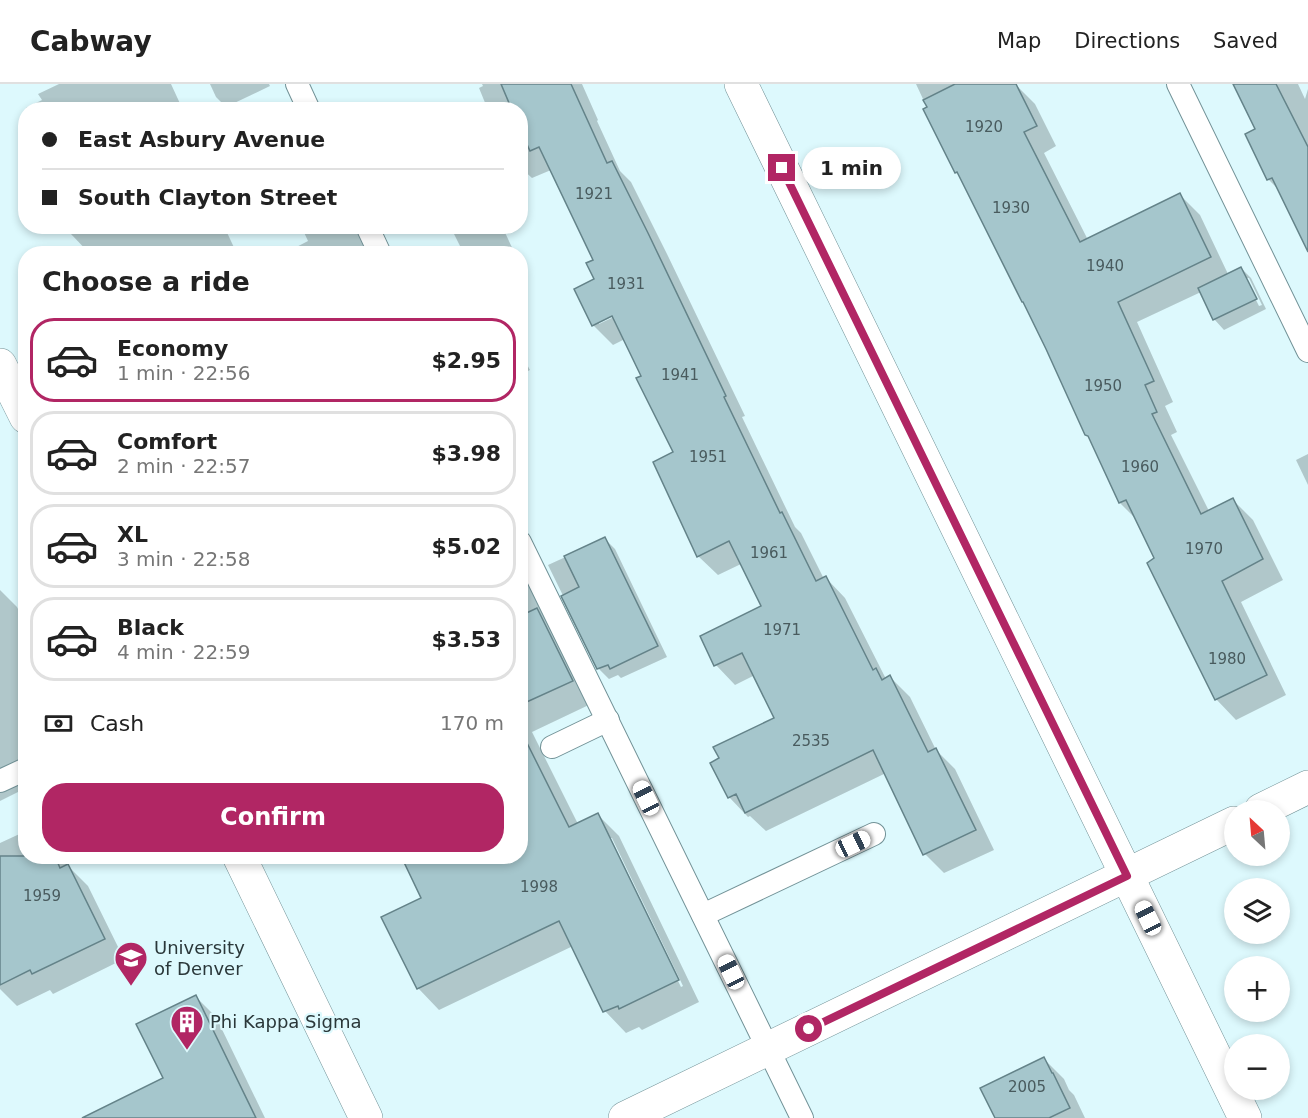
<!DOCTYPE html>
<meta charset="utf-8">
<style>
body{margin:0;font-family:"DejaVu Sans",sans-serif;background:#f2f2f2;color:#222;height:100vh;display:flex;flex-direction:column;font-size:22px;white-space:nowrap}
*{box-sizing:border-box;margin:0}
p{font-size:20px;color:#767676}
.icon{flex:none;width:33px;height:33px;fill:none;stroke:currentColor;stroke-width:2;stroke-linecap:round;stroke-linejoin:round}
.map{position:relative;flex:1;overflow:hidden}
.sheet{position:absolute;left:18px;top:162px;width:510px;height:618px;display:flex;flex-direction:column;background:#fff;border-radius:24px;box-shadow:0 3px 9px #0003}
.sheet>*{flex:none}
.banner{position:absolute;left:18px;top:18px;width:510px;height:132px;border-radius:24px;box-shadow:0 3px 9px #0003;display:grid;align-content:center;height:132px;padding:0 24px;background:#fff}
.needle{width:39px;rotate:334deg}
.fabs{position:absolute;left:1224px;top:716px;display:grid;gap:12px}
.fabs a{display:grid;place-items:center;width:66px;height:66px;border-radius:50%;background:#fff;box-shadow:0 3px 9px #0003;font-size:30px}
.end{position:absolute;width:27px;height:27px;margin:-14px;border:8px solid #b12664;background:#fff;box-shadow:0 0 0 3px #fff}
.from{border-radius:50%}
.bubble{position:absolute;height:42px;border-radius:21px;background:#fff;box-shadow:0 3px 9px #0003;font-size:20px;font-weight:600;line-height:42px;text-align:center}
.car{position:absolute;width:18px;height:36px;margin:-18px -9px;border-radius:8px;box-shadow:0 0 4px 2px #0007;background:linear-gradient(#fff 24%,#345 0 40%,#fff 0 76%,#345 0 86%,#fff 0)}
.banner b{display:flex;align-items:center;gap:21px;height:57px;font-size:22px}
.banner b+b{border-top:2px solid #e0e0e0}
.banner i{width:15px;height:15px;background:#222}
ul{padding:0;list-style:none}
li{display:flex;align-items:center;gap:18px;height:84px;margin:0 12px 9px;padding:0 12px;border:3px solid #e0e0e0;border-radius:24px}
li div{flex:1}
li b{display:block;font-size:22px}
li em{font-style:normal;font-weight:600}
li.current{border-color:#b12664}
li>.icon{width:54px;height:54px;stroke-width:1.5}
h2{padding:0 24px;font-size:27px;line-height:72px}
.pay{display:flex;align-items:center;gap:15px;height:66px;padding:0 24px;font-size:22px}
.pay p{margin-inline-start:auto}
.button{display:flex;gap:12px;margin-top:auto;padding:12px 24px}
.button a{flex:1;height:69px;border-radius:24px;background:#b12664;color:#fff;font-size:24px;font-weight:600;line-height:69px;text-align:center}
header{display:flex;align-items:center;gap:36px;box-sizing:border-box;height:84px;padding:0 30px;background:#fff;border-bottom:2px solid #e0e0e0}
header strong{font-size:28px}
nav{display:flex;gap:33px;margin-inline-start:auto;font-size:21px}
.map>svg:first-child{display:block}
.shadow{fill:#0003;fill-rule:evenodd}
.building{fill:#a5c6cc;stroke:#648389;stroke-width:1.5}
.lines{fill:none;stroke-linecap:round;stroke-linejoin:round}
.service-casing{stroke:#729297;stroke-width:24}
.minor-casing{stroke:#729297;stroke-width:34}
.tertiary-casing{stroke:#729297;stroke-width:34}
.service{stroke:#fff;stroke-width:22}
.minor{stroke:#fff;stroke-width:33}
.tertiary{stroke:#fff;stroke-width:33}
.route{stroke:#b12664;stroke-width:8}
.labels{text-anchor:middle;stroke-width:4.5;stroke-linejoin:round;paint-order:stroke}
.number-label{font-size:15px;fill:#495b5e}
.poi-label{font-size:18px;fill:#2a3739;stroke:#ddf9fd;text-anchor:start}
</style>
<header>
<strong>Cabway</strong>
<nav><a>Map</a><a>Directions</a><a>Saved</a></nav>
</header>
<div class="map">
<svg width="1308" height="1034" viewBox="0 0 1308 1034">
<rect width="100%" height="100%" fill="#ddf9fd"/>
<g class="shadow">
<polygon points="59,0 171,0 183,26 27,26 26,24 42,16 38,10"/>
<polygon points="210,0 269,0 270,2 226,23 216,13"/>
<path d="M482 0H582L598 36 597 37 620 87 631 98 667 170 745 332 742 333 795 443 801 449 824 495 826 494 845 514 886 595 890 593 910 613 936 666 955 685 994 766 944 789 925 770 886 689 766 747 750 732 748 733 729 713 776 635 755 591 735 601 716 581 763 523 741 480 718 491 698 472 675 369 644 292 625 255 613 261 593 241 596 196 595 177 551 86 532 94 520 83V26H488L479 4 483 2ZM619 227 620 230 599 240V237Z"/>
<path d="M916 0H1015L1035 20 1056 62 1044 69 1088 156 1180 111 1200 131 1228 190 1241 184 1251 194 1266 225 1224 246 1214 235 1201 208 1137 238 1173 318 1165 322 1177 348 1171 351 1209 427 1233 416 1253 436 1283 496 1241 518 1286 611 1236 636 1216 615 1156 475 1138 437 1120 419 1091 355 1086 350 1048 265 960 91 957 88ZM1245 194H1249L1262 221 1259 222Z"/>
<polygon points="1235,0 1298,0 1305,15 1308,5 1308,165 1279,106 1268,95 1257,46"/>
<polygon points="67,142 224,142 237,170 90,170 71,150"/>
<polygon points="301,142 355,142 368,170 283,170 308,157"/>
<polygon points="450,142 502,142 515,170 464,170"/>
<polygon points="520,268 530,286 520,291"/>
<polygon points="1308,370 1308,401 1296,376"/>
<polygon points="605,455 615,465 667,573 621,594 618,591 609,595 599,585 548,481"/>
<path d="M520 480 593 619 532 648 578 740 597 730 619 752 699 918 642 946 639 943 626 949 605 927 573 862 439 926 418 904 422 815 401 772H520ZM608 754H612L683 902 681 903Z"/>
<polygon points="0,506 17,523 26,540 26,704 0,717"/>
<polygon points="26,747 26,772 64,772 69,783 88,802 124,875 53,910 50,906 17,922 0,905 0,759"/>
<polygon points="196,913 216,933 265,1034 85,1034 165,995"/>
<polygon points="1044,975 1064,995 1069,1006 1074,1011 1085,1034 996,1034"/>
</g>
<g class="building">
<polygon points="501,0 571,0 607,79 612,77 648,149 726,312 724,313 780,429 782,428 816,497 826,492 873,586 876,584 882,596 890,591 928,668 936,664 976,746 923,771 873,666 745,729 736,710 728,714 710,679 719,674 713,663 774,634 742,569 714,582 700,552 761,522 729,457 697,473 653,378 673,368 636,294 641,292 612,232 592,242 574,205 594,195 586,179 593,176 539,63 530,67 520,45 520,26 512,26"/>
<polygon points="955,0 1016,0 1037,42 1024,48 1080,158 1180,109 1211,173 1118,218 1154,297 1145,301 1157,328 1152,330 1201,430 1233,414 1263,475 1222,497 1267,591 1215,616 1147,479 1154,474 1126,416 1119,419 1088,352 1085,351 1046,265 1023,218 1022,218 957,88 955,89 923,25 927,23 923,16"/>
<polygon points="1233,0 1276,0 1308,63 1308,168 1272,94 1267,96 1245,50 1255,45"/>
<polygon points="1241,183 1257,215 1213,236 1198,204"/>
<polygon points="605,453 658,562 610,585 608,581 597,585 561,512 579,503 564,472"/>
<polygon points="537,524 573,597 520,621 520,532"/>
<polygon points="520,645 569,743 598,729 679,896 619,925 618,922 603,928 559,837 417,905 381,833 421,814 401,772 520,772"/>
<polygon points="0,772 55,772 60,784 68,780 105,855 32,890 30,886 0,901"/>
<polygon points="196,911 256,1034 82,1034 163,994 136,940"/>
<polygon points="1044,973 1052,989 1053,989 1070,1024 1049,1034 995,1034 980,1004"/>
</g>
<g class="lines">
<g class="service-casing">
<g id="service">
<polyline points="297,0 309,26"/>
<polyline points="1178,0 1308,267"/>
<polyline points="367,142 380,170"/>
<polyline points="520,458 802,1034"/>
<polyline points="552,663 608,636"/>
<polyline points="0,697 26,685"/>
<polyline points="703,831 874,750"/>
</g>
</g>
<g class="minor-casing">
<g id="minor">
<polyline points="741,0 1245,1034"/>
<polyline points="0,281 26,333"/>
<polyline points="239,772 366,1034"/>
</g>
</g>
<g class="tertiary-casing">
<g id="tertiary">
<polyline points="1261,726 1308,703"/>
<polyline points="625,1034 1234,739"/>
</g>
</g>
<use href="#service" class="service"/>
<use href="#minor" class="minor"/>
<use href="#tertiary" class="tertiary"/>
</g>
<g class="lines">
<polyline class="route" points="782,84 1127,792 809,945"/>
</g>
<defs>
<g id="university-pin" transform="scale(1.725)"><path d="M0 17L-7.5 6A9.5 9.5 0 1 1 7.5 6Z" fill="#b12664" stroke="#ddf9fd"/><path d="M0-5L7-2L0 1L-7-2ZM-4 1L0 2.5L4 1V4Q0 6-4 4Z" fill="#fff"/></g>
<g id="building-pin" transform="scale(1.725)"><path d="M0 17L-7.5 6A9.5 9.5 0 1 1 7.5 6Z" fill="#b12664" stroke="#ddf9fd"/><path d="M-4-6H4V6H1V3H-1V6H-4ZM-2.5-4.3h1.7v1.8h-1.7ZM.8-4.3h1.7v1.8H.8ZM-2.5-1h1.7V.8h-1.7ZM.8-1h1.7V.8H.8Z" fill="#fff"/></g>
</defs>
<g fill-rule="evenodd">
<use href="#university-pin" x="131" y="874"/>
<use href="#building-pin" x="187" y="938"/>
</g>
<g class="labels">
<g class="number-label">
<text x="984" y="48">1920</text>
<text x="594" y="115">1921</text>
<text x="1011" y="129">1930</text>
<text x="1105" y="187">1940</text>
<text x="626" y="205">1931</text>
<text x="680" y="296">1941</text>
<text x="1103" y="307">1950</text>
<text x="708" y="378">1951</text>
<text x="1140" y="388">1960</text>
<text x="1204" y="470">1970</text>
<text x="769" y="474">1961</text>
<text x="782" y="551">1971</text>
<text x="1227" y="580">1980</text>
<text x="811" y="662">2535</text>
<text x="539" y="808">1998</text>
<text x="42" y="817">1959</text>
<text x="1027" y="1008">2005</text>
</g>
<g class="poi-label">
<text x="154" y="870">University<tspan x="154" dy="21">of Denver</tspan></text>
<text x="210" y="944">Phi Kappa Sigma</text>
</g>
</g>
</svg>
<div class="fabs">
<a><svg class="needle" viewBox="-14 -14 28 28"><path d="M0-13l5 13h-10z" fill="#e53935"/><path d="M0 13l5-13h-10z" fill="#767676"/></svg></a>
<a><svg class="icon" aria-label="layers" viewBox="0 0 24 24"><path d="M12 4l9 5-9 5-9-5zM3 14l9 5 9-5"/></svg></a>
<a>+</a>
<a>−</a>
</div>
<i class="end from" style="left:809px;top:945px"></i>
<i class="end" style="left:782px;top:84px"></i>
<div class="bubble" style="left:802px;top:63px;width:99px">1 min</div>
<i class="car" style="left:646px;top:714px;rotate:334deg"></i>
<i class="car" style="left:853px;top:760px;rotate:65deg"></i>
<i class="car" style="left:1148px;top:834px;rotate:334deg"></i>
<i class="car" style="left:731px;top:888px;rotate:334deg"></i>
<div class="banner">
<b><i class="from"></i>East Asbury Avenue</b>
<b><i></i>South Clayton Street</b>
</div>
<section class="sheet">
<h2>Choose a ride</h2>
<ul>
<li class="current"><svg class="icon" aria-label="car" viewBox="0 0 24 24"><path d="M5 17H2v-5l4-1 3-4h7l3 4 3 1v5h-3M9 17h6M6 11h13"/><circle cx="7" cy="17" r="2"/><circle cx="17" cy="17" r="2"/></svg><div><b>Economy</b><p>1 min · 22:56</p></div><em>$2.95</em></li>
<li><svg class="icon" aria-label="car" viewBox="0 0 24 24"><path d="M5 17H2v-5l4-1 3-4h7l3 4 3 1v5h-3M9 17h6M6 11h13"/><circle cx="7" cy="17" r="2"/><circle cx="17" cy="17" r="2"/></svg><div><b>Comfort</b><p>2 min · 22:57</p></div><em>$3.98</em></li>
<li><svg class="icon" aria-label="car" viewBox="0 0 24 24"><path d="M5 17H2v-5l4-1 3-4h7l3 4 3 1v5h-3M9 17h6M6 11h13"/><circle cx="7" cy="17" r="2"/><circle cx="17" cy="17" r="2"/></svg><div><b>XL</b><p>3 min · 22:58</p></div><em>$5.02</em></li>
<li><svg class="icon" aria-label="car" viewBox="0 0 24 24"><path d="M5 17H2v-5l4-1 3-4h7l3 4 3 1v5h-3M9 17h6M6 11h13"/><circle cx="7" cy="17" r="2"/><circle cx="17" cy="17" r="2"/></svg><div><b>Black</b><p>4 min · 22:59</p></div><em>$3.53</em></li>
</ul>
<div class="pay"><svg class="icon" aria-label="cash" viewBox="0 0 24 24"><path d="M3 7h18v10H3z"/><circle cx="12" cy="12" r="2"/></svg>Cash<p>170 m</p></div>
<div class="button"><a>Confirm</a></div>
</section>
</div>
